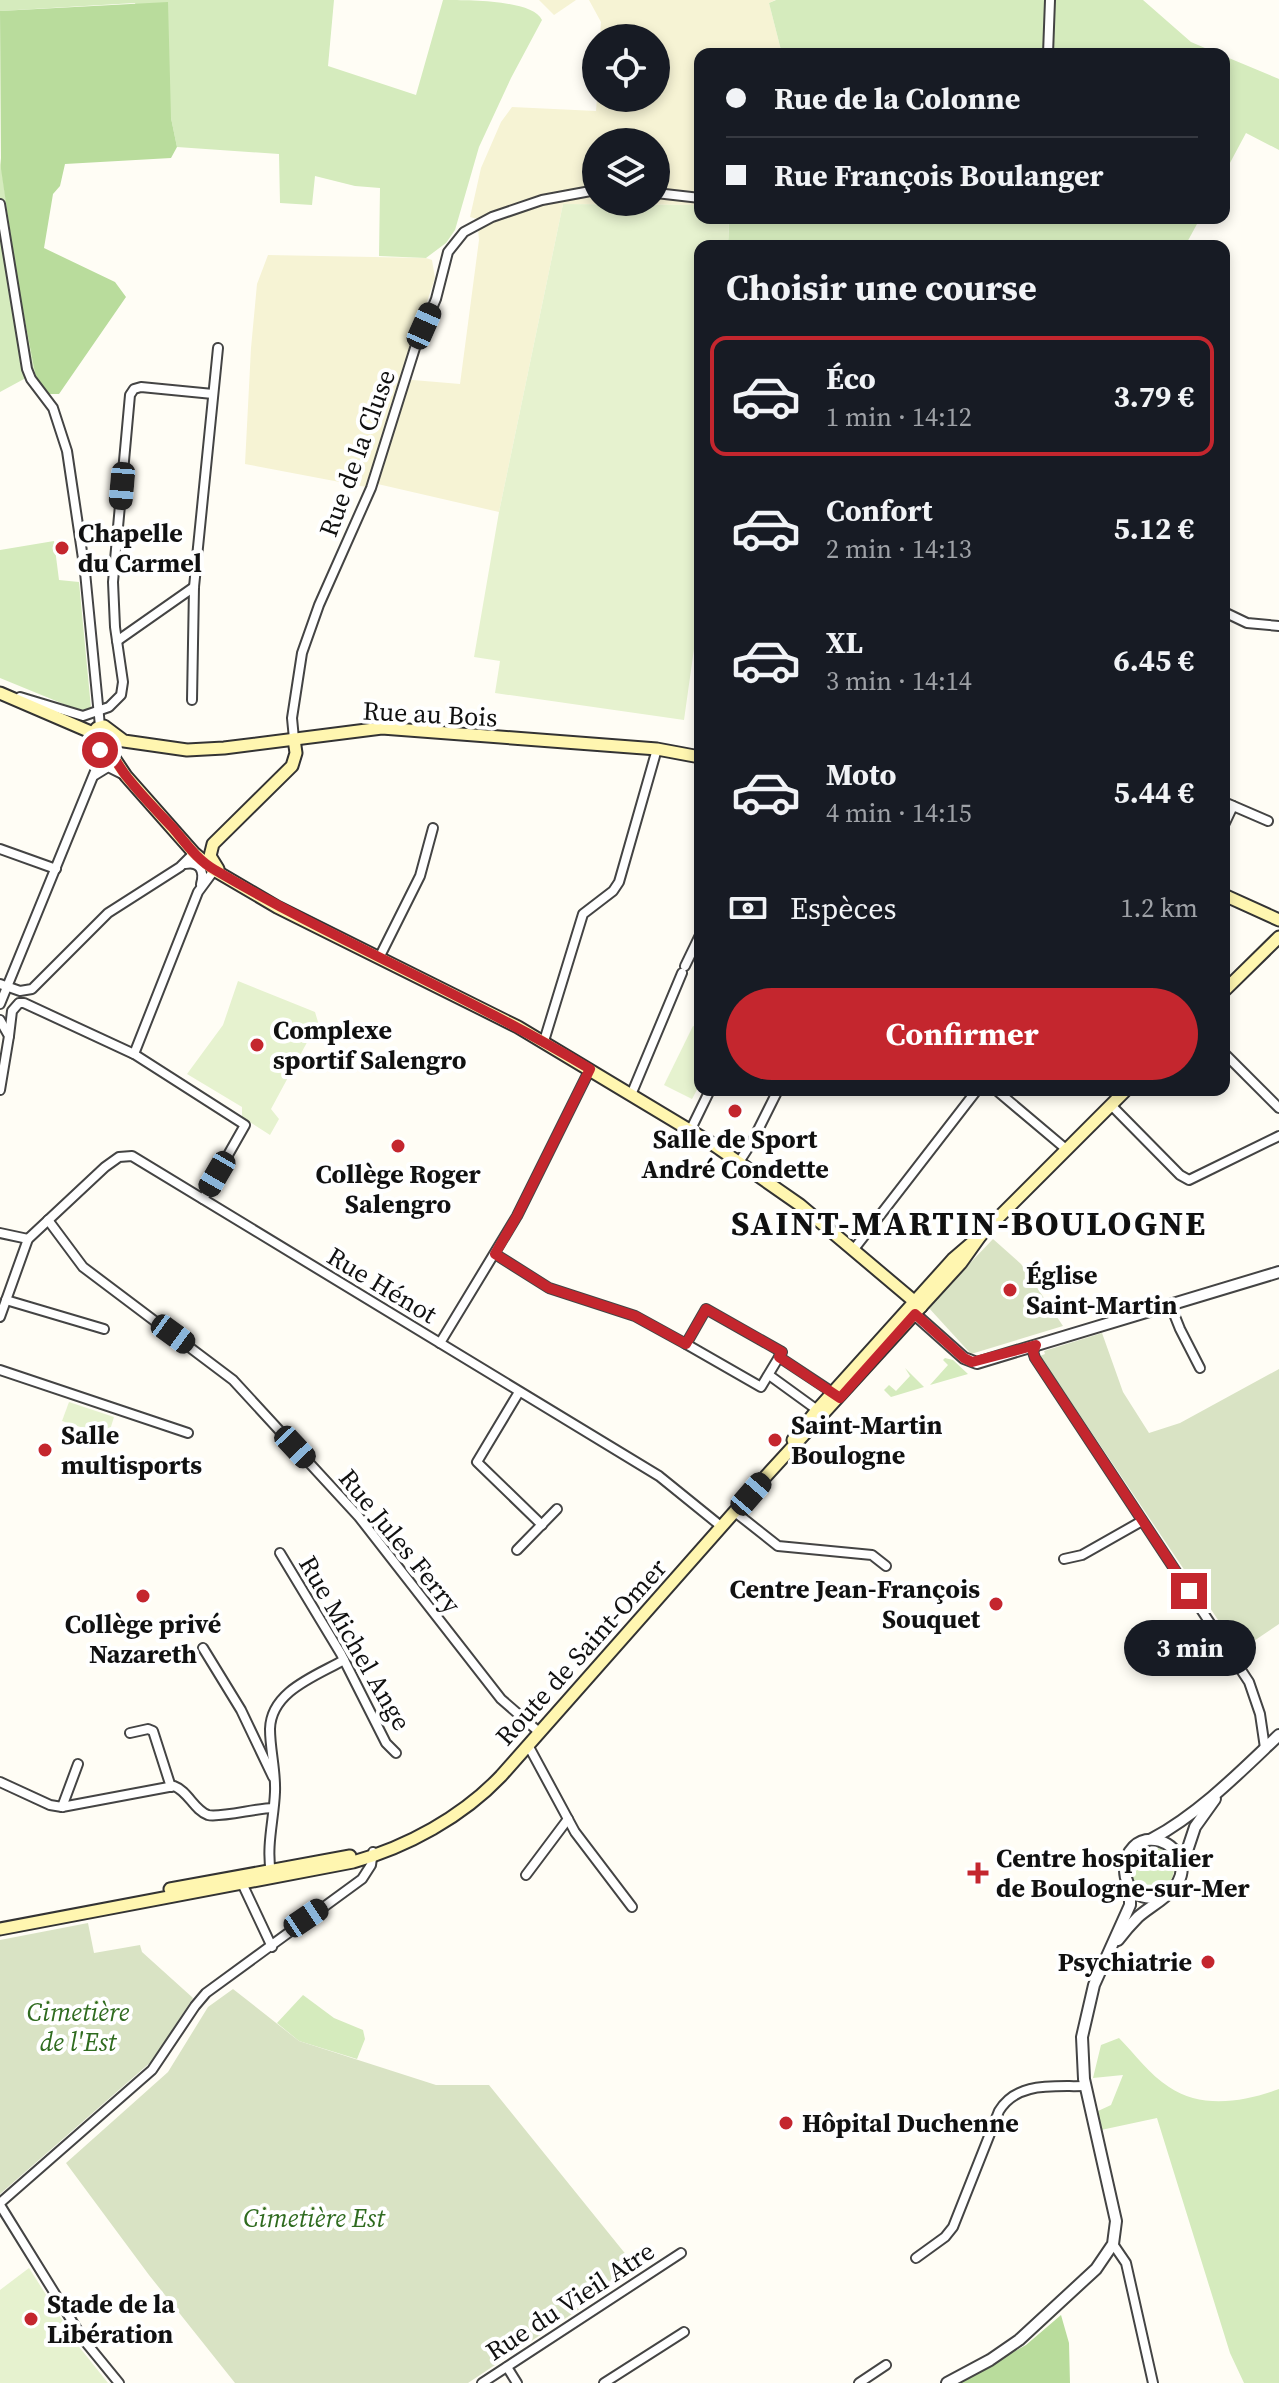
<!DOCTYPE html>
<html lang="fr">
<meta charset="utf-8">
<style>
body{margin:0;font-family:"Source Serif 4",serif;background:#20242c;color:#f1f3f6;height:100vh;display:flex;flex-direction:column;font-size:30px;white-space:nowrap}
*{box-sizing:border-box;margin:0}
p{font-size:26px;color:#9ea1a6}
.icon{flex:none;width:44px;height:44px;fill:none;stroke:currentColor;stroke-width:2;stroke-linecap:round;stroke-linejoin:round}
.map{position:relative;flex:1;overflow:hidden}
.details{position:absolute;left:694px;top:240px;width:536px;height:856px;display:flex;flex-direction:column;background:#171b24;border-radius:16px;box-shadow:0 4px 12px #0003}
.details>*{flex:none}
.banner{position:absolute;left:694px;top:48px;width:536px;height:176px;border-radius:16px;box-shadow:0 4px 12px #0003;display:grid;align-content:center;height:176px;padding:0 32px;background:#171b24}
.fabs{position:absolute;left:582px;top:24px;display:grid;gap:16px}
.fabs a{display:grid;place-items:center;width:88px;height:88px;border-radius:50%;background:#171b24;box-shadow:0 4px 12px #0003;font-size:40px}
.end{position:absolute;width:36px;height:36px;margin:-18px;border:10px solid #c4262e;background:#fff;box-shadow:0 0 0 4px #fff}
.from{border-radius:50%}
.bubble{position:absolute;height:56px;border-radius:28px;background:#171b24;box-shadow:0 4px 12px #0003;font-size:26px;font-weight:700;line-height:56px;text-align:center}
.car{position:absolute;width:24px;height:48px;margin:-24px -12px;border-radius:10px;box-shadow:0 0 6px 2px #0007;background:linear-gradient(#222 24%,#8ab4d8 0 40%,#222 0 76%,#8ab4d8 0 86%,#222 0)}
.banner b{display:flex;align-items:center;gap:28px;height:76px;font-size:30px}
.banner b+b{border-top:2px solid #363941}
.banner i{width:20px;height:20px;background:#f1f3f6}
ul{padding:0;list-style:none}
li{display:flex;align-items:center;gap:24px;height:120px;margin:0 16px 12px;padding:0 16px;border:4px solid transparent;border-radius:16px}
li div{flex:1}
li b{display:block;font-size:30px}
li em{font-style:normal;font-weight:700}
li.current{border-color:#c4262e}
li>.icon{width:72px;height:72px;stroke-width:1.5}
h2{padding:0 32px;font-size:36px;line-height:96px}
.pay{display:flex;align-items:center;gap:20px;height:88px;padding:0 32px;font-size:30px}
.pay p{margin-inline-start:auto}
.action{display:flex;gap:16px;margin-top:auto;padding:16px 32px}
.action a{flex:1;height:92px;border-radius:48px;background:#c4262e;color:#fff;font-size:32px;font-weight:700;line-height:92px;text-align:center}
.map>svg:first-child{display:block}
.farmland{fill:#f6f3d4;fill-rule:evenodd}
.green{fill:#d5ebbd}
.forest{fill:#b9dc9c}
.cemetery{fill:#d9e3c4}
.pitch{fill:#e6f2cf}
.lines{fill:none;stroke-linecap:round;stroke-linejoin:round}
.minor-casing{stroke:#444;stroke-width:12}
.tertiary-casing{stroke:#444;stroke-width:14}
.secondary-casing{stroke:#333;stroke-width:15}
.minor{stroke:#fff;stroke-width:8}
.tertiary{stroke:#fff;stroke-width:10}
.secondary{stroke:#fff6b0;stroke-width:11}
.route{stroke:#c4262e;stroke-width:10}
.poi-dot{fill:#c4262e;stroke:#fff;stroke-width:3}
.labels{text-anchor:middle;stroke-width:8;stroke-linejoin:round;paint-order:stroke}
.street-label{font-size:26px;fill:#111;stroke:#fff}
.poi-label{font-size:26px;font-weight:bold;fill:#111;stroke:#fff;text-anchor:start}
.park-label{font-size:26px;font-style:italic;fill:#2f6b1f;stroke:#fff}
.district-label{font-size:34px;font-weight:bold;letter-spacing:2px;fill:#111;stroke:#fff}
</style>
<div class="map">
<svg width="1279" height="2383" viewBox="0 0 1279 2383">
<rect width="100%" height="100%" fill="#fffdf5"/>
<g class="farmland">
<polygon points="539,0 576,0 554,15"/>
<path d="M589 0H775L769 3 782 54H700V205L563 204 499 512 369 482 366 487 245 464 251 348 257 284 268 255 426 258 432 260 435 278 401 379 460 384 479 240 477 219 470 217 481 168 501 122 512 107 596 111 597 98H656V38H600L601 22ZM596 142H656V202H596Z"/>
</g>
<g class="green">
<path d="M0 0H334L328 66 416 95 443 0C469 0 533 0 542 20L511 78 479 147 455 230 446 243 426 258 379 256 380 188 355 186 315 176 312 205 280 203 279 154 177 147 171 118 135 3 0 11Z"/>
<polygon points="776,0 1143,0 1191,42 1219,54 782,54 769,3"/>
<polygon points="1224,56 1279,79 1279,150 1246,133 1224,174"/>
<polygon points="0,158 18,285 35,373 0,392"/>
<polygon points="729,218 1191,218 1197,224 1185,246 728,246"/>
<polygon points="54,541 59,580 79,582 91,708 83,712 0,678 0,550"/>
<polygon points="945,1358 953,1360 968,1374 930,1385 948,1365 943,1360"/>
<polygon points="905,1368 924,1387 891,1397 884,1390 889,1385 896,1391 910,1376"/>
<circle cx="1152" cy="1869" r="22"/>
<polygon points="303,1995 334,2018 363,2030 365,2039 357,2059 299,2041 277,2023"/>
<path d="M1119 2038C1134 2053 1150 2075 1169 2087 1201 2109 1244 2102 1279 2089V2383H1244L1230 2353 1157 2118 1101 2130 1098 2111 1111 2105 1123 2075 1093 2078 1101 2045Z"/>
</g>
<g class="forest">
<polygon points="168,2 171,118 177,147 171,158 65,164 60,186 53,194 44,248 115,282 126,297 59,394 49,394 37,379 35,373 18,285 1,169 0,11"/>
<polygon points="1061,2315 1069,2343 1070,2383 958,2383 1026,2345"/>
</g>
<g class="cemetery">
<polygon points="993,1239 1021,1264 1063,1326 971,1354 928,1307"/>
<polygon points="1102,1333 1123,1392 1149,1433 1180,1423 1279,1369 1279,1624 1239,1651 1040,1356 1045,1354 1044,1351"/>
<polygon points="88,1923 94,1953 140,1945 142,1952 193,1998 152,2061 0,2194 0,1940"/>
<polygon points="233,1989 299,2041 436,2085 489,2085 636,2267 587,2304 468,2383 235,2383 149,2275 66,2163 168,2072 208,2007"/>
</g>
<g class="pitch">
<polygon points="563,204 700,205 700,218 729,218 728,246 700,246 700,606 684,720 495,693 500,661 474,657 499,512"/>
<polygon points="238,981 315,1012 318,1022 271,1109 279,1119 270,1135 242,1117 242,1107 187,1074 223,1025"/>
<polygon points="693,1026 700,1029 700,1084 692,1099 664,1085"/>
<polygon points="69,1402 114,1417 108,1436 62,1421"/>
<polygon points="29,2268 80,2348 108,2383 0,2383 0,2290"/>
</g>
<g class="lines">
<g class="minor-casing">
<g id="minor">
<polyline points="1048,54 1050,0"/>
<polyline points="656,193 700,198"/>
<polyline points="0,204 27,369 31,379 53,408 67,451 85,572 100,726"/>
<polyline points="1224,612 1247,623 1279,626"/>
<polyline points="117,641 194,587"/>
<polyline points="20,697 83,716 109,707 121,695 123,682 115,627 113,582 130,395 134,389 141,387 213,394"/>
<polyline points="192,700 194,587 218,348"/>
<polyline points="294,739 292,718 302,653 319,605 371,488 415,348 436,299 448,252 464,232 492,217 542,200 596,190"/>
<polyline points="95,775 108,767 124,775"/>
<polyline points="1224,802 1268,821"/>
<polyline points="1224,825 1233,806"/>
<polyline points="0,849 56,869"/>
<path d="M185 864C199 861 205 870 201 884"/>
<polyline points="379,958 420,876 433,828"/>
<polyline points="685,966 700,935"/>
<polyline points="0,984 20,991 32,989 108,913 180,867 194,853"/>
<polyline points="0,1004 96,769 100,746"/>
<polyline points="0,1020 9,1036 0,1090"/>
<polyline points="9,1036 12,1011 19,1003 24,1003 134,1054 245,1125 203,1199"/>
<polyline points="544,1041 583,914 613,891 619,882 657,749"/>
<polyline points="1224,1053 1279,1108"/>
<polyline points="134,1054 198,892 215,869"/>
<polyline points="996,1090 1066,1149"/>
<polyline points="631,1095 682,973"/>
<polyline points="1111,1105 1180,1175 1189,1180 1279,1136"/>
<polyline points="690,1131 710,1090"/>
<polyline points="739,1162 752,1142 778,1090"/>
<polyline points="48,1220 83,1267 233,1380 359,1517 501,1699 539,1732"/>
<polyline points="0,1233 28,1239"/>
<polyline points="854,1249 977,1090"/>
<polyline points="495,1254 549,1288 635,1316 686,1344"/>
<polyline points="6,1300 104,1329"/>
<polyline points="1170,1304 1180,1329 1200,1368"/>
<polygon points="706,1309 782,1352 761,1387 686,1344"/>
<polyline points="0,1317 28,1239 105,1167 119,1157 132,1156 659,1476 722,1527"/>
<polyline points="440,1343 517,1216 590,1069"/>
<polyline points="1036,1345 1033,1352 1035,1358 1249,1682 1260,1714 1265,1748"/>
<polyline points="779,1357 835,1394"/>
<polyline points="0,1370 188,1433"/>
<polyline points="769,1375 820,1412"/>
<polyline points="519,1392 477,1462 542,1525"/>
<polyline points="735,1512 778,1546 872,1555 886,1566"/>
<polyline points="517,1550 557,1509"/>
<polyline points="280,1553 341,1654 386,1743 396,1753"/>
<polyline points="1064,1559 1082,1555 1142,1521"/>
<polyline points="203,1648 241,1710 273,1777"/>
<polyline points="130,1733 148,1729 153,1731 171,1787"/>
<polyline points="528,1745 575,1832 632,1907"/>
<path d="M0 1782 50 1805 62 1807 174 1786C188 1791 194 1810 208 1815 220 1818 257 1808 273 1808"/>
<polyline points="62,1807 78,1764"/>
<path d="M271 1873C266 1846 274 1819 275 1792 276 1771 270 1750 270 1729 271 1691 316 1676 344 1660"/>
<polyline points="526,1875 568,1819"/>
<polyline points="240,1879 272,1947"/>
<polyline points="0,2203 152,2070 195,2006 206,1993 362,1879 371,1865 373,1852"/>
<polyline points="0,2205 83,2339 119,2383"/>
<polyline points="1113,2244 1126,2263 1153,2383"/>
<path d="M916 2258 945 2237 953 2227 999 2111C1017 2081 1054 2087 1085 2086"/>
<polyline points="507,2367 517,2383"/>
<polyline points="482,2383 681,2253"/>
<polyline points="604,2383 684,2332"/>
<polyline points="859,2383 886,2365"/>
</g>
</g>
<g class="tertiary-casing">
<g id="tertiary">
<polyline points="910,1310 964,1358 977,1363 1279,1272"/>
<path d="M1152 1839C1200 1813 1240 1772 1279 1735"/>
<polyline points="1182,1866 1195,1827 1215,1799"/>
<path d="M1118 1940C1124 1932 1131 1924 1138 1917 1155 1902 1187 1889 1181 1862 1178 1852 1170 1844 1160 1841 1113 1829 1112 1913 1165 1895"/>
<polyline points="947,2383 990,2360 1019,2340 1096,2269 1113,2244 1116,2221 1084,2079 1082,2037 1094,1985 1130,1905 1130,1887"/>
</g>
</g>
<g class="secondary-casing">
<g id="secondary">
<polyline points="0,693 93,733"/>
<polyline points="93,733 96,743 110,752 126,776 194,853 214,870 277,907 518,1027 711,1143 800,1205 921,1307"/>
<polyline points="93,733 97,728 104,726 124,741 187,750 224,748 382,728 657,749 700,757"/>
<polyline points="218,869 210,856 213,844 292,766 296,753 294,739"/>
<polyline points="1224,895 1279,920"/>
<polyline points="1224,991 1279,937"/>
<polyline points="793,1440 817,1410 953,1259 981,1235 1126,1090"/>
<polyline points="170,1889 350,1856"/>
<path d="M0 1929 353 1862C407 1847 462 1817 501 1776L767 1475 961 1263 981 1235"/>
</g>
</g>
<use href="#minor" class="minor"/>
<use href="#tertiary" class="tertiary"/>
<use href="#secondary" class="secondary"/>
</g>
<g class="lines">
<path class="route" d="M100 750V746C113 752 118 766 127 777 141 795 157 811 172 827 185 842 197 860 215 870 337 942 469 996 590 1069L517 1216 495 1254 549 1288 635 1316 686 1344 706 1309 782 1352 779 1357 840 1398 915 1314 964 1358 972 1362 1036 1345 1033 1352 1035 1358 1189 1591"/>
</g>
<g class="poi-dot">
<circle cx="62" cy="548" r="8"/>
<circle cx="257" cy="1045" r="8"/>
<circle cx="735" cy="1111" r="8"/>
<circle cx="398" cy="1146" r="8"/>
<circle cx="1010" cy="1290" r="8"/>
<circle cx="775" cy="1440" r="8"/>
<circle cx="45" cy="1450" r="8"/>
<circle cx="143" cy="1596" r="8"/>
<circle cx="996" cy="1604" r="8"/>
<path d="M974 1861h8v8h8v8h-8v8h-8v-8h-8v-8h8z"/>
<circle cx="1208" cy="1962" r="8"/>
<circle cx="786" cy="2123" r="8"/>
<circle cx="31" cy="2319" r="8"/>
</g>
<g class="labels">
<g class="street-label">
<text transform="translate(357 453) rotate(-70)" y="9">Rue de la Cluse</text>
<text transform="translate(430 714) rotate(3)" y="9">Rue au Bois</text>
<text transform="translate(382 1285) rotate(31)" y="9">Rue Hénot</text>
<text transform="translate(400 1541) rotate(51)" y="9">Rue Jules Ferry</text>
<text transform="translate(355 1643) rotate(60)" y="9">Rue Michel Ange</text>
<text transform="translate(581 1652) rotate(-48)" y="9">Route de Saint-Omer</text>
<text transform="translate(570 2301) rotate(-33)" y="9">Rue du Vieil Atre</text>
</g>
<g class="poi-label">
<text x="78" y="542">Chapelle<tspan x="78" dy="30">du Carmel</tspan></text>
<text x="273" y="1039">Complexe<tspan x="273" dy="30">sportif Salengro</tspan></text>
<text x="735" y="1148" text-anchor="middle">Salle de Sport<tspan x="735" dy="30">André Condette</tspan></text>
<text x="398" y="1183" text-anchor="middle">Collège Roger<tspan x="398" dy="30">Salengro</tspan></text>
<text x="1026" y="1284">Église<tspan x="1026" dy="30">Saint-Martin</tspan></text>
<text x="791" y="1434">Saint-Martin<tspan x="791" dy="30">Boulogne</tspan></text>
<text x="61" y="1444">Salle<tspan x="61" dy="30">multisports</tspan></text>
<text x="980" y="1598" text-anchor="end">Centre Jean-François<tspan x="980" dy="30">Souquet</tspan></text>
<text x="143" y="1633" text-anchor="middle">Collège privé<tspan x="143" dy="30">Nazareth</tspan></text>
<text x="996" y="1867">Centre hospitalier<tspan x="996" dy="30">de Boulogne-sur-Mer</tspan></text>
<text x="1192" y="1971" text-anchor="end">Psychiatrie</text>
<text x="802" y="2132">Hôpital Duchenne</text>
<text x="47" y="2313">Stade de la<tspan x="47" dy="30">Libération</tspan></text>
</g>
<g class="park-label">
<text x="78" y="2021">Cimetière<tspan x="78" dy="30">de l'Est</tspan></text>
<text x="314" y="2227">Cimetière Est</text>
</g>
<g class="district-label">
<text x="969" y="1235">SAINT-MARTIN-BOULOGNE</text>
</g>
</g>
</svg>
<div class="fabs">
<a><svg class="icon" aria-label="locate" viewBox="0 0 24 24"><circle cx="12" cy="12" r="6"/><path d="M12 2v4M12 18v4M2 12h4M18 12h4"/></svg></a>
<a><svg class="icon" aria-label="layers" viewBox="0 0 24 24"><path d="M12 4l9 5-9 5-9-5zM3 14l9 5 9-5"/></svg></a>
</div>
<i class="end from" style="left:100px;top:750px"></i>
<i class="end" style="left:1189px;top:1591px"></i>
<div class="bubble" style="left:1124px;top:1620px;width:132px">3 min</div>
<i class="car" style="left:424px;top:326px;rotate:24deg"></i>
<i class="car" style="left:122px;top:486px;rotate:185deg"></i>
<i class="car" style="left:217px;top:1174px;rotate:210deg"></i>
<i class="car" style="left:173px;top:1334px;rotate:126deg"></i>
<i class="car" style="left:295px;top:1447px;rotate:137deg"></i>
<i class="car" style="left:751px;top:1494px;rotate:41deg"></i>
<i class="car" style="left:306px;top:1918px;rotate:56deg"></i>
<div class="banner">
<b><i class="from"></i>Rue de la Colonne</b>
<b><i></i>Rue François Boulanger</b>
</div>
<section class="details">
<h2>Choisir une course</h2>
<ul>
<li class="current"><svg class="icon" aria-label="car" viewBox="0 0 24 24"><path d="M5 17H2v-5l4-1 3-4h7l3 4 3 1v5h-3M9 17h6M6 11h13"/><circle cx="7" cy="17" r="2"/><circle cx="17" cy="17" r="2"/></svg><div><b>Éco</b><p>1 min · 14:12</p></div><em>3.79 €</em></li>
<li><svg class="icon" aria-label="car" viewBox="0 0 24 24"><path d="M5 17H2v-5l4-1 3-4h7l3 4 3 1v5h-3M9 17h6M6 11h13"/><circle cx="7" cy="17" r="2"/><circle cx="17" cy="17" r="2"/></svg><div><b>Confort</b><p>2 min · 14:13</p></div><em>5.12 €</em></li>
<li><svg class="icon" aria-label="car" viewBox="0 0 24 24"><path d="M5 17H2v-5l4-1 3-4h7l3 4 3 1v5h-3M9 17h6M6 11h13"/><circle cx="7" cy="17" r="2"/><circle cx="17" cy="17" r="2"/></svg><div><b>XL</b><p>3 min · 14:14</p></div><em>6.45 €</em></li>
<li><svg class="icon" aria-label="car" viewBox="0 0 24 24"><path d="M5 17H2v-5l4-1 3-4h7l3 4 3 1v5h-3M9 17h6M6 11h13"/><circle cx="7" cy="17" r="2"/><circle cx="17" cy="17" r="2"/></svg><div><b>Moto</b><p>4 min · 14:15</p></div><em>5.44 €</em></li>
</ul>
<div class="pay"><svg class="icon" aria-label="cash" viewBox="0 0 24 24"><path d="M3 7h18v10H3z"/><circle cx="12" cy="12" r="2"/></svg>Espèces<p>1.2 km</p></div>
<div class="action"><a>Confirmer</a></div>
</section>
</div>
